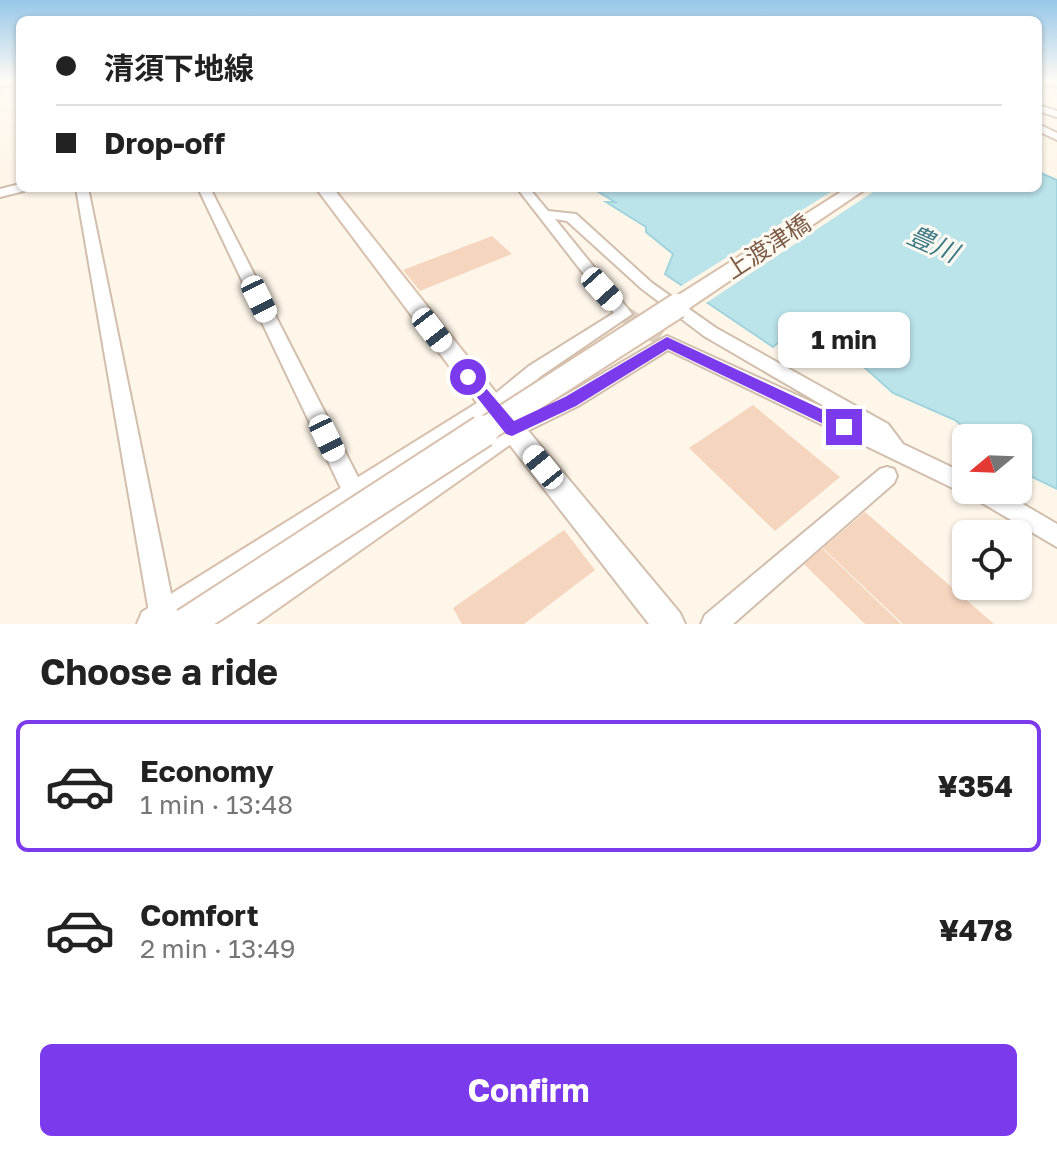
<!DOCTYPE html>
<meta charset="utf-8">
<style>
body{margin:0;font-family:"Golos Text","Noto Sans JP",sans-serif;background:#f6f6f6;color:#222;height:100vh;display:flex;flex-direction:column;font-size:30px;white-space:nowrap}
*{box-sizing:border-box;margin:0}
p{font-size:26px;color:#767676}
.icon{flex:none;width:44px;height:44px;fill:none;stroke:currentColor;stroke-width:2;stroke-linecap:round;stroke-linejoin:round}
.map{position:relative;height:624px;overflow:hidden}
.details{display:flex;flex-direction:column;background:#fff;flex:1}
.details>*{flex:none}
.hud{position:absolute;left:16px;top:16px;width:1026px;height:176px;border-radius:12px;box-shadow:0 2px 6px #0004;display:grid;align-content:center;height:176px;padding:0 40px;background:#fff}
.needle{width:52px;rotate:251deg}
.fabs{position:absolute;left:952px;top:424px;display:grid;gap:16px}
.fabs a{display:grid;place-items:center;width:80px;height:80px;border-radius:12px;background:#fff;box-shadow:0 2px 6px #0004;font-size:40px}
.end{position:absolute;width:36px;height:36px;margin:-18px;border:10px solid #7c3aed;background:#fff;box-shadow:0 0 0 4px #fff}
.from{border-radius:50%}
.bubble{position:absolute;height:56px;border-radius:12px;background:#fff;box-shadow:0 2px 6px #0004;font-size:26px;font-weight:700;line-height:56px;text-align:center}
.car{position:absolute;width:24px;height:48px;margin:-24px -12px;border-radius:10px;box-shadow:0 0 6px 2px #0007;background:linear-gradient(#fff 24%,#345 0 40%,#fff 0 76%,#345 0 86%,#fff 0)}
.hud b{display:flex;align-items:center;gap:28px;height:76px;font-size:30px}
.hud b+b{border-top:2px solid #e0e0e0}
.hud i{width:20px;height:20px;background:#222}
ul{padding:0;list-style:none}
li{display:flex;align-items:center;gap:24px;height:132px;margin:0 16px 12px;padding:0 24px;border:4px solid transparent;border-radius:12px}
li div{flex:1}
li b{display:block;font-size:30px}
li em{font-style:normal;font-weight:700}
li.active{border-color:#7c3aed}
li>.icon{width:72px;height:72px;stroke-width:1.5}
h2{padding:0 40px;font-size:36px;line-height:96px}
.cta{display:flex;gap:16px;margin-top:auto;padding:16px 40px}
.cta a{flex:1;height:92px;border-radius:12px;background:#7c3aed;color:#fff;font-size:32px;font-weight:700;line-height:92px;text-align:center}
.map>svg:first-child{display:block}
.water{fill:#bbe3ea;stroke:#a0d3dd;stroke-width:2}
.pier{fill:#fef6e9}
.building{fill:#f6d5be}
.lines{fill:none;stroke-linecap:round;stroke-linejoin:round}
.minor-tunnel{stroke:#ded0c1;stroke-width:17;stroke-dasharray:17 9;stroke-linecap:butt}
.minor-casing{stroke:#d2bead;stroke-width:4}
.tertiary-casing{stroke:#d2bead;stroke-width:4}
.secondary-casing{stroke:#d8c0ac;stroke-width:4}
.minor{fill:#fff;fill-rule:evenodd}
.tertiary{fill:#fff;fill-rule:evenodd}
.secondary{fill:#fff;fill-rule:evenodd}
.secondary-bridge-far1-casing{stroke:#d8c0ac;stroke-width:28;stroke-linecap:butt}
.secondary-bridge-casing{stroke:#d8c0ac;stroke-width:35;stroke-linecap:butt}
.secondary-bridge-far1{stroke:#fff;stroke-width:24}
.secondary-bridge{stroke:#fff;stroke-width:31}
.route{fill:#7c3aed}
.labels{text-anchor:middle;stroke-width:6;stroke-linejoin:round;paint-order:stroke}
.street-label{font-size:24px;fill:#7c5c49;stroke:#fffaf1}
.water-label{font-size:26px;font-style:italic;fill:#3e7c89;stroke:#fffaf1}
</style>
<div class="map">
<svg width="1057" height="624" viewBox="0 0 1057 624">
<rect width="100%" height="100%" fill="#fef6e9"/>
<polygon class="water" points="1038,172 1057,180 1057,489 1018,470 1018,438 977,438 955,420 893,393 864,367 785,337 773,347 665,274 673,254 646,232 646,227 606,202 615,202 592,188 1038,188"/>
<polygon class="pier" points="837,188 879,188 703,305 678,288"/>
<g class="building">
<polygon points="492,236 512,254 420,291 403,270"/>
<polygon points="753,405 840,477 775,531 689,448"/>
<polygon points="865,512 994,624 903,624 823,548"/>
<polygon points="564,530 595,570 524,624 462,624 453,608"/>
<polygon points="822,549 823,549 901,624 865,624 804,564"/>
</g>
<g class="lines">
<polyline class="minor-tunnel" points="624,314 667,342"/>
<g class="minor-casing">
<g id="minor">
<polygon points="19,80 17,82 0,87 0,81"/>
<polygon points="1040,80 1057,81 1057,87 1042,82"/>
<polygon points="1038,105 1057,111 1057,117 1038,111"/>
<polygon points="1038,124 1057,133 1057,140 1038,131"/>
<polygon points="20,184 20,188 26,188 24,191 0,197 0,189"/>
<polygon points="76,188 88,188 176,618 173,624 153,624 150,618"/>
<polygon points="198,188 210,188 363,487 366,494 363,501 355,504 347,501"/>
<polygon points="517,188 529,188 548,211 576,214 652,283 716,328 888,424 903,444 966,474 966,490 999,490 1057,524 1057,547 972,497 970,492 966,494 959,491 668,350 578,406 519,435 512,437 505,435 502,429 505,423 564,396 667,336 836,413 704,336 642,289 567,221 555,219 632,314 541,376 499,412 492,415 485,412 483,407 485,402 529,366 614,313"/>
<polygon points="887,467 894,469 897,476 894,483 733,624 701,624 705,615 880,469"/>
</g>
</g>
<g class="tertiary-casing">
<polygon id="tertiary" points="512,419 521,422 680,613 685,624 649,624 503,436 500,429 503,422"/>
</g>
<g class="secondary-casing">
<g id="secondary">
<polygon points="316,188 333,188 525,429 521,437 256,624 209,624 214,612 495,426 491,421 185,624 137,624 142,612 477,403"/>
<polygon points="847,188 867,188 685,311 669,311 666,306 669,301"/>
</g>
</g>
<use href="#minor" class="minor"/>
<use href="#tertiary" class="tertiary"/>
<use href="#secondary" class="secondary"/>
<g class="secondary-bridge-far1-casing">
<polyline id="secondary-bridge-far1" points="480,433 677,306"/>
</g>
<g class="secondary-bridge-casing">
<polyline id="secondary-bridge" points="186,624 483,431"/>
</g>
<use href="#secondary-bridge-far1" class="secondary-bridge-far1"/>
<use href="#secondary-bridge" class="secondary-bridge"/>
</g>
<linearGradient id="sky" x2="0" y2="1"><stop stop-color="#96c7e9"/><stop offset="0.48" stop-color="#fffbf5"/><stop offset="1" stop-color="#fffbf5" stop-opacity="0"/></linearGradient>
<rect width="1057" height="167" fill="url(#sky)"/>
<polygon class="route" points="667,337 849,422 852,427 849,431 838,431 668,349 576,406 512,436 506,434 461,377 468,371 473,373 514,421 565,397"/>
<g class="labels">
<g class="street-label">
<text transform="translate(768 247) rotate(-33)" y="8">上渡津橋</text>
</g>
<g class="water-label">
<text transform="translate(933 244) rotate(24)" y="9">豊川</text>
</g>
</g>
</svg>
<div class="fabs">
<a><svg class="needle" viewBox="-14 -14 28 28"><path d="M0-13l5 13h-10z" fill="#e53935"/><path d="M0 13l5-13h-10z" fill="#767676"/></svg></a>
<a><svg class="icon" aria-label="locate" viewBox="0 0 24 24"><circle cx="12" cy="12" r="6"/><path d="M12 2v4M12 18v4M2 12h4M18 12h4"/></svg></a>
</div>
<i class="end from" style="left:468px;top:377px"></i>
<i class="end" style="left:844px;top:427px"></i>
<div class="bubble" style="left:778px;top:312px;width:132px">1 min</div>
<i class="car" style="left:602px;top:289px;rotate:138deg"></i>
<i class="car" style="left:259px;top:299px;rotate:154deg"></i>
<i class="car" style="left:432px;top:330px;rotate:142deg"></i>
<i class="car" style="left:327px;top:438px;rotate:154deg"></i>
<i class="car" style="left:543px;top:467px;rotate:321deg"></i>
<div class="hud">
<b><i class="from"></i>清須下地線</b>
<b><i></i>Drop-off</b>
</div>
</div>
<section class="details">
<h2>Choose a ride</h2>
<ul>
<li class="active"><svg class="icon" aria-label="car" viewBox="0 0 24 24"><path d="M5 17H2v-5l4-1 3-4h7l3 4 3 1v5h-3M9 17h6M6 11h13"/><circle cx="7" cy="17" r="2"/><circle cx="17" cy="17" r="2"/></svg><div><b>Economy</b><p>1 min · 13:48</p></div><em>¥354</em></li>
<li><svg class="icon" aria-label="car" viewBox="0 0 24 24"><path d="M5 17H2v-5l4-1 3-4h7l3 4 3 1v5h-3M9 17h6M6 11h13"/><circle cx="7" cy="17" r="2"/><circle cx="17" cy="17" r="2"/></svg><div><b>Comfort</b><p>2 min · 13:49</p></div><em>¥478</em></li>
</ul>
<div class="cta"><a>Confirm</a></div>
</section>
